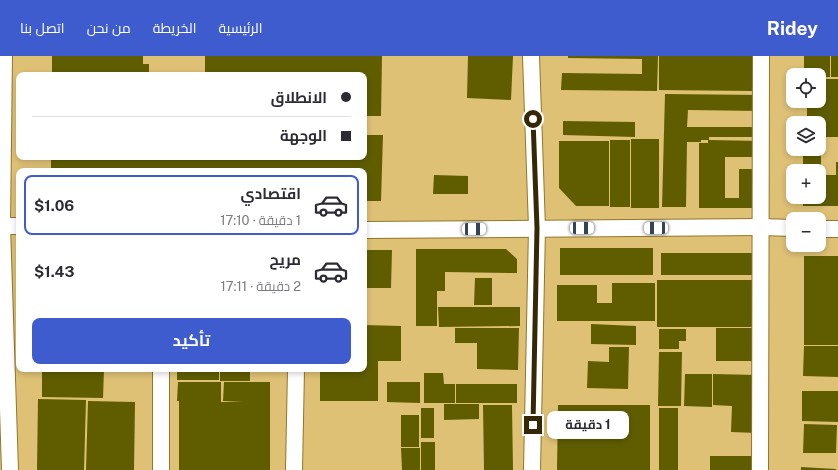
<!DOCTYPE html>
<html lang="ar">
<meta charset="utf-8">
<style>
body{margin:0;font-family:"Public Sans",Cairo,sans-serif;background:#f2f2f3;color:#2b2b33;direction:rtl;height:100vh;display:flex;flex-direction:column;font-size:15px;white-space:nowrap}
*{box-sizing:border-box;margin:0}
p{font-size:13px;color:#7c7c81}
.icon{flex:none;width:22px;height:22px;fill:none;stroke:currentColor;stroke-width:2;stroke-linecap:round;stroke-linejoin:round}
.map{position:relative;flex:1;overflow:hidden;direction:ltr}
.details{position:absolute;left:16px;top:112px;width:351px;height:204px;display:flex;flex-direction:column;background:#fff;border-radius:8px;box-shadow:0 2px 6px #0003;direction:rtl}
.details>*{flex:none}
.guide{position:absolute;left:16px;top:16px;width:351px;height:88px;border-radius:8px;box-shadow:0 2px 6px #0003;direction:rtl;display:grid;align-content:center;height:88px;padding:0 16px;background:#fff}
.fabs{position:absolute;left:786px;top:12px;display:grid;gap:8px}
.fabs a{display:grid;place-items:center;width:40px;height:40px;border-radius:8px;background:#fff;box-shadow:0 2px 6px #0003;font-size:20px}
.end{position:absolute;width:18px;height:18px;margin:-9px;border:5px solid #342807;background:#fff;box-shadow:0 0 0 2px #fff}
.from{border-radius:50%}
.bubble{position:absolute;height:28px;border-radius:8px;background:#fff;box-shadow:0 2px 6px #0003;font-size:13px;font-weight:700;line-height:28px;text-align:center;direction:rtl}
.car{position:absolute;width:12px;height:24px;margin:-12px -6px;border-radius:5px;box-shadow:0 0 3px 1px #0007;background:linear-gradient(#fff 24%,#345 0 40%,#fff 0 76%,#345 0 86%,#fff 0)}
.guide b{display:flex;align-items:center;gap:14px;height:38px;font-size:15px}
.guide b+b{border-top:1px solid #e1e1e2}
.guide i{width:10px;height:10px;background:#2b2b33}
ul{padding:7px 0 0;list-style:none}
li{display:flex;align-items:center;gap:12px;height:60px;margin:0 8px 6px;padding:0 8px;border:2px solid transparent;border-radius:8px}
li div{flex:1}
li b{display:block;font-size:15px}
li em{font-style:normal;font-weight:700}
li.on{border-color:#3f5ccf}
li>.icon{width:36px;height:36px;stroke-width:1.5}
.primary-button{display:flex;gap:8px;margin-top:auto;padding:8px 16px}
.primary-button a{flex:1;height:46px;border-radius:8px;background:#3f5ccf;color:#fff;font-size:16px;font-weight:700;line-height:46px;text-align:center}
header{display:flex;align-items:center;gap:24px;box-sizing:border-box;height:56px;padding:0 20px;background:#3f5ccf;color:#fff}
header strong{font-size:19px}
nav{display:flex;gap:22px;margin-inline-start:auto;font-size:14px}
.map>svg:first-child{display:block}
.building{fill:#5f5d00}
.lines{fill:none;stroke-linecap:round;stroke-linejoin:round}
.street-casing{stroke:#927629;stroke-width:18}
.street{stroke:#fff;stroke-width:16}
.route{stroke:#342807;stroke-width:5}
</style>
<header>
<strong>Ridey</strong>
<nav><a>الرئيسية</a><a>الخريطة</a><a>من نحن</a><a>اتصل بنا</a></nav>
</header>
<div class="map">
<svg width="838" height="414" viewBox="0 0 838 414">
<rect width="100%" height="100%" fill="#dfc176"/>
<g class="building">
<polygon points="52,0 143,0 143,8 149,8 149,18 141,18 141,19 52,19"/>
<polygon points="205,0 382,0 381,60 364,60 364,19 205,19"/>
<polygon points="468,0 513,0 511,44 467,42"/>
<polygon points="568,0 658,0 657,35 561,34 562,17 642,18 642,3 568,2"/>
<polygon points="659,0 753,0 752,35 659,34"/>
<polygon points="804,0 830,0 830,21 819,21 819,19 804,19"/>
<rect x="831" y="0" width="7" height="21"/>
<polygon points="819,23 838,23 838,81 819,81 819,67 807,67 807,45 819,45"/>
<polygon points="665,38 761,39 760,55 688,54 687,71 762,71 762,81 709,81 709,84 701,84 701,86 687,86 686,151 662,151"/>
<polygon points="563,65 635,66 635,81 563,79"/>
<polygon points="364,79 383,79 381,145 364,145 364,115 51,115 51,101 364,101"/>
<rect x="631" y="83" width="28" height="69"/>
<rect x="610" y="84" width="20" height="67"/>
<polygon points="708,84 762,85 762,101 725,101 725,142 739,142 739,113 758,113 758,152 699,152 699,87 708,87"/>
<polygon points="559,85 609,85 609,150 576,150 559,132"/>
<polygon points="803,97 821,97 821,119 836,119 836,106 838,106 838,150 803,150 803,141 819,141 819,115 803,115"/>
<polygon points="434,119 468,120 468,138 433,138"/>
<rect x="560" y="192" width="93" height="27"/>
<polygon points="416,193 506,193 517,203 517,217 445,216 445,235 437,235 437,270 416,270"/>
<polygon points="364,194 392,194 391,232 364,232"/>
<rect x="661" y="197" width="93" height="22"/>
<rect x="804" y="200" width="34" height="89"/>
<polygon points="475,222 492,222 492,249 474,249"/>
<rect x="657" y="224" width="96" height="47"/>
<polygon points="612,227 655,227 655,265 557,265 557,229 597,229 597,247 612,247"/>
<polygon points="438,251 520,251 520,270 439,271"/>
<polygon points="591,268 636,270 636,289 591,288"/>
<polygon points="364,269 401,270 401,305 378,305 378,345 320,345 320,313 364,313"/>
<polygon points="455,272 519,272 518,314 477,313 477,287 455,287"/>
<rect x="716" y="272" width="39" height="33"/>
<polygon points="659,273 686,273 686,285 679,285 679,293 659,293"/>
<polygon points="804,290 838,290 838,321 803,320"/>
<polygon points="609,291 629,291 628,333 587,332 588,305 609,306"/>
<polygon points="659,296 682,296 681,350 658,350"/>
<polygon points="42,313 104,313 103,342 42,341"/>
<rect x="177" y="313" width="42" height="11"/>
<rect x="220" y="313" width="30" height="12"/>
<polygon points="424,317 443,317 444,328 455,328 455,347 424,347"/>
<polygon points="685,318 712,318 712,351 684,350"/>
<polygon points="713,318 758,319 757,377 731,376 732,350 713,349"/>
<polygon points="178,326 221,326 221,346 243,346 223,345 224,326 270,326 270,414 179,414 179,345 177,345"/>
<polygon points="387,326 420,326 420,347 387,346"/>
<rect x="456" y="328" width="61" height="19"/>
<polygon points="802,335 838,335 838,366 802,365"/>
<polygon points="38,343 86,344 84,414 37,414"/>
<polygon points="88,345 135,346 134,414 86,414"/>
<polygon points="444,348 479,348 479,363 444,364"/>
<polygon points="483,349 512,349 513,414 484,414"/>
<polygon points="558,349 650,349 650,414 557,414"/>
<rect x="421" y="352" width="13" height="30"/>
<rect x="659" y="352" width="19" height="62"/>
<rect x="401" y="359" width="18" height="32"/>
<polygon points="804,368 837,369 836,397 803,397"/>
<rect x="421" y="386" width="14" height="28"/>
<polygon points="401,392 420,392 420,414 402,414"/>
<rect x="710" y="400" width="44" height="14"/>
<polygon points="801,411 836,413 836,414 801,414"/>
</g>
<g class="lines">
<g class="street-casing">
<g id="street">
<polyline points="4,0 2,170 10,414"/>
<polyline points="531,0 537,172 532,414"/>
<polyline points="0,170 19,170"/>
<polyline points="819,173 838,173"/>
<polyline points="364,174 761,171 793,172"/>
<polyline points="161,313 161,414"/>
<polyline points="294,414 296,313"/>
<polyline points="760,414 761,0"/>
</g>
</g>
<use href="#street" class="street"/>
</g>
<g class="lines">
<polyline class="route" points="533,369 537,172 533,63"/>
</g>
</svg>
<div class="fabs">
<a><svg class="icon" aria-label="locate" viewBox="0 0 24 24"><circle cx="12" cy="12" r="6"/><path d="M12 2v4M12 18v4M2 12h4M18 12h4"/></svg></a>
<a><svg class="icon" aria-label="layers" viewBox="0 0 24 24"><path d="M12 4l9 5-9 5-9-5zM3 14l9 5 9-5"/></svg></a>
<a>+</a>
<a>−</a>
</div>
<i class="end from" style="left:533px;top:63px"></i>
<i class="end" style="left:533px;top:369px"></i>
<div class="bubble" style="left:547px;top:355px;width:82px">1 دقيقة</div>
<i class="car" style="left:582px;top:172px;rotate:90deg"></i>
<i class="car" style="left:656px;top:172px;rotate:270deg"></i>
<i class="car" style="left:474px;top:173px;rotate:89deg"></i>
<div class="guide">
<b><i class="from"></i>الانطلاق</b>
<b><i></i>الوجهة</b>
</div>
<section class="details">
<ul>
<li class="on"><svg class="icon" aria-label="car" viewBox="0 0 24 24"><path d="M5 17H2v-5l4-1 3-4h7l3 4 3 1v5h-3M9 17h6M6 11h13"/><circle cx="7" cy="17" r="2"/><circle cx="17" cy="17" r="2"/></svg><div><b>اقتصادي</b><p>1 دقيقة · 17:10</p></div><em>$1.06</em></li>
<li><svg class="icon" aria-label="car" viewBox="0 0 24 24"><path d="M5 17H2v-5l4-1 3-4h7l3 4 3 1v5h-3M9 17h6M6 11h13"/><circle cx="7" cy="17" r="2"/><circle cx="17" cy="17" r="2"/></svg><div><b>مريح</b><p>2 دقيقة · 17:11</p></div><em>$1.43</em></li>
</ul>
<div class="primary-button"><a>تأكيد</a></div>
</section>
</div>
